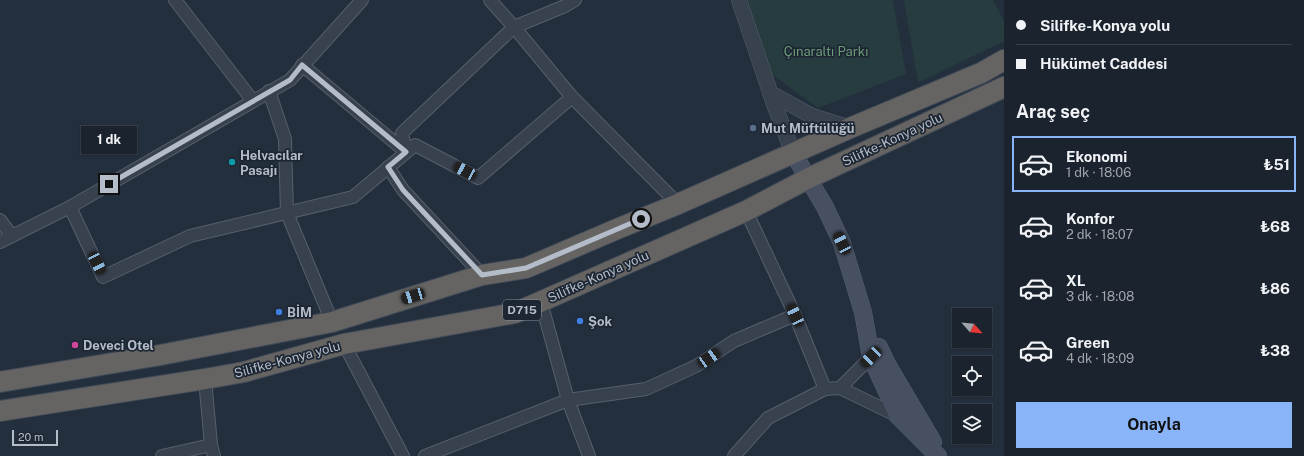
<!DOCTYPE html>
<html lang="tr">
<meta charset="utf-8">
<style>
body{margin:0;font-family:"Public Sans",sans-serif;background:#242b36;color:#f1f3f6;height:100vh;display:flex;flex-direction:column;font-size:15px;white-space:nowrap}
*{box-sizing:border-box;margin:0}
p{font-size:13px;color:#a0a4aa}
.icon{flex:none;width:22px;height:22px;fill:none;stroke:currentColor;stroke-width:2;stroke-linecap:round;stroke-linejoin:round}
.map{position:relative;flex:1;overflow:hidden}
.panel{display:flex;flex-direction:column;background:#1b232e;width:300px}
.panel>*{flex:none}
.hud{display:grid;align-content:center;height:88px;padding:0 12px;background:#1b232e}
.needle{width:26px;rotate:117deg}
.buttons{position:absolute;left:952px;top:308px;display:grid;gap:8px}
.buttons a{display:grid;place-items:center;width:40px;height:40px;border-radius:0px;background:#1b232e;box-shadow:0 1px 3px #0004,0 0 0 1px #39404a;font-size:20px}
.scale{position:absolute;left:12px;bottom:10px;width:46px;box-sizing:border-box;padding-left:4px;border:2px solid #b4bcc9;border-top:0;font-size:11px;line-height:14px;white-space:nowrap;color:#b4bcc9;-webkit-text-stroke:3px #1d2633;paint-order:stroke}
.end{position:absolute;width:18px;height:18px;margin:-9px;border:5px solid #b4bcc9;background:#111;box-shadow:0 0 0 2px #111}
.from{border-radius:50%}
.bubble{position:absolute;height:28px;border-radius:0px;background:#1b232e;box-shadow:0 1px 3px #0004,0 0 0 1px #39404a;font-size:13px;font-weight:700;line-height:28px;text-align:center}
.car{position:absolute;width:12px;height:24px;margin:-12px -6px;border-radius:5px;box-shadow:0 0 3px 1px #0007;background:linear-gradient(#222 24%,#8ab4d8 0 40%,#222 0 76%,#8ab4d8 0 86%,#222 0)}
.hud b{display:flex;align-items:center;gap:14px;height:38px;font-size:15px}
.hud b+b{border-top:1px solid #39404a}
.hud i{width:10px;height:10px;background:#f1f3f6}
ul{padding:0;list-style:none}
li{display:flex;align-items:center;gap:12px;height:56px;margin:0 8px 6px;padding:0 4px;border:2px solid transparent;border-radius:0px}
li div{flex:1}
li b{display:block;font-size:15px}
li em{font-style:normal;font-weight:700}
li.active{border-color:#8ab4f8}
li>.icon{width:36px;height:36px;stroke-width:1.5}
h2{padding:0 12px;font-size:18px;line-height:48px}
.action{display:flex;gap:8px;margin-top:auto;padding:8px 12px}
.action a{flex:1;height:46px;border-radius:0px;background:#8ab4f8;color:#111;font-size:16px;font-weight:700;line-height:46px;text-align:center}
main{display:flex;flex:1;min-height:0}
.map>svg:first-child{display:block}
.green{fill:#263c3f}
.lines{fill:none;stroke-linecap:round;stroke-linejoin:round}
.minor-casing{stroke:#565f6c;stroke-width:14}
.tertiary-casing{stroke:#565f6c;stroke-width:16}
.secondary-casing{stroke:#565f6c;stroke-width:18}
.trunk-casing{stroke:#434c59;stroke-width:22}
.minor{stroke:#38414e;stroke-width:12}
.tertiary{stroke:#38414e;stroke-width:15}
.secondary{stroke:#465061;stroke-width:17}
.trunk{stroke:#656462;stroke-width:20}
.route{stroke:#b4bcc9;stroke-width:5}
.service-dot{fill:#5c6f8a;stroke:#1d2633;stroke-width:1.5}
.culture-dot{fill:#0f9aa8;stroke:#1d2633;stroke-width:1.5}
.shop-dot{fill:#3f7fe0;stroke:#1d2633;stroke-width:1.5}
.hotel-dot{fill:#d1479c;stroke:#1d2633;stroke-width:1.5}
.labels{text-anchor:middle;stroke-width:3.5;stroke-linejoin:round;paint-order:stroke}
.shield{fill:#1d2633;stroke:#878f9c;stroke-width:1}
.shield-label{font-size:12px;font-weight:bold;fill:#b4bcc9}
.park-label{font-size:13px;fill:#6b9a76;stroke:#1d2633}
.poi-label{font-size:13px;font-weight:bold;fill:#b4bcc9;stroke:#1d2633;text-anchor:start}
.street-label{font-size:13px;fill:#b4bcc9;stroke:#1d2633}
</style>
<main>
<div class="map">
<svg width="1004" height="456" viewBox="0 0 1004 456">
<rect width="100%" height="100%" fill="#242f3e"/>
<g class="green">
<polygon points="748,0 893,0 906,74 818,108 769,72"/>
<polygon points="904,0 993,0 1004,21 1004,41 918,83"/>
</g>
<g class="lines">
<g class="minor-casing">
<g id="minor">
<polyline points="175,0 253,101"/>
<polyline points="490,0 514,27 572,97 678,204"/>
<polyline points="302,65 406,152"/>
<polyline points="269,91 285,139 287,213 332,322"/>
<polyline points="406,152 402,133 514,27 565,6 575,0"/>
<polyline points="388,167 403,190 482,275"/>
<polyline points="70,207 103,277 190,236 353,197 415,145 478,178 572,97"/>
<polyline points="0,220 12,236"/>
<polyline points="0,242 70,207 290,80 362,0"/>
<polyline points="541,302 568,400 589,456"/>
<polyline points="795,315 825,389"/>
<polyline points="344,344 403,456"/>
<polyline points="205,379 211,445 214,456"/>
<polyline points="840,388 871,357"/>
<polyline points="162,456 211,445"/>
<polyline points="425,456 568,400 646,389 696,366 734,341 795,315 746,211"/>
<polyline points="734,456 768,418 825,389 840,388 898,416"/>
</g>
</g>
<g class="tertiary-casing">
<g id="tertiary">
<polyline points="739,0 774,104 793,153"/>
<polyline points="770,93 812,116 850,128"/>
</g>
</g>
<g class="secondary-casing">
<g id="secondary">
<polyline points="793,153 825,207 842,243 863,312 871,357 898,416 938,456"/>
<polyline points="879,347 887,364 933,442"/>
</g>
</g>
<g class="trunk-casing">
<g id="trunk">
<polyline points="0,382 155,356 332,322 482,275 526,268 617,229 678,204 850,128 981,73 1004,60"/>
<polyline points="0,411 205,379 244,372 344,344 515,313 746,211 809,178 1004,87"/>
</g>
</g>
<use href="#minor" class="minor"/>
<use href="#tertiary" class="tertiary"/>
<use href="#secondary" class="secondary"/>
<use href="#trunk" class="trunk"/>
</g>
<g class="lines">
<polyline class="route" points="109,184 290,80 302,65 406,152 388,167 403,190 482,275 526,268 641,219"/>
</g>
<circle class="service-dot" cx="753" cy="128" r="4"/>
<circle class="culture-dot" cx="232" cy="162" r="4"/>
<g class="shop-dot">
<circle cx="279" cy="312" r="4"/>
<circle cx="580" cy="321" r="4"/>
</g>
<circle class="hotel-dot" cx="75" cy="345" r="4"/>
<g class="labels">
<rect class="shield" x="503" y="300" width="38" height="20" rx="3"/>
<g class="shield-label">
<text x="522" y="314">D715</text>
</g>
<g class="park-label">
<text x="826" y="56">Çınaraltı Parkı</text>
</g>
<g class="poi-label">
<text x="761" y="133">Mut Müftülüğü</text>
<text x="240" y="160">Helvacılar<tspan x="240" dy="15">Pasajı</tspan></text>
<text x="287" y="317">BİM</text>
<text x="588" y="326">Şok</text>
<text x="83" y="350">Deveci Otel</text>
</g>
<g class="street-label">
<text transform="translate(892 139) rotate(-25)" y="5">Silifke-Konya yolu</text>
<text transform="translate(598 276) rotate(-24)" y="5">Silifke-Konya yolu</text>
<text transform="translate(287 359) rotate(-15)" y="5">Silifke-Konya yolu</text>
</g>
</g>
</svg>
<div class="buttons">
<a><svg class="needle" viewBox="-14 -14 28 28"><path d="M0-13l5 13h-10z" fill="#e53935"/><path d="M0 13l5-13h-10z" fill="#a0a4aa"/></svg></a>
<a><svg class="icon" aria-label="locate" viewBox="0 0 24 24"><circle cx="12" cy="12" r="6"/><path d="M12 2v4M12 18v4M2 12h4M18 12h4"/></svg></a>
<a><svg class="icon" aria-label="layers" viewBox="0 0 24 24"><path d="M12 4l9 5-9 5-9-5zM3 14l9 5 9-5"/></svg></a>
</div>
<div class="scale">20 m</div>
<i class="end from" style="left:641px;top:219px"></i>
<i class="end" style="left:109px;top:184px"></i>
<div class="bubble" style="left:81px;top:126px;width:56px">1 dk</div>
<i class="car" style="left:465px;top:171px;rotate:298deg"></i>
<i class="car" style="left:842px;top:243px;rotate:334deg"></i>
<i class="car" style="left:97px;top:263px;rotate:154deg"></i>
<i class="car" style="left:413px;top:296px;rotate:253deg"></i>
<i class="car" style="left:795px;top:315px;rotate:335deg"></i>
<i class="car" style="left:871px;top:357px;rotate:225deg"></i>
<i class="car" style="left:709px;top:358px;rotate:56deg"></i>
</div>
<section class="panel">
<div class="hud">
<b><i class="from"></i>Silifke-Konya yolu</b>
<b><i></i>Hükümet Caddesi</b>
</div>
<h2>Araç seç</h2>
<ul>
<li class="active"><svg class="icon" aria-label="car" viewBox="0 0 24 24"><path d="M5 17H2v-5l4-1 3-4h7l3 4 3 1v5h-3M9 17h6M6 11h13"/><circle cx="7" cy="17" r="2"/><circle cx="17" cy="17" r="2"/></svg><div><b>Ekonomi</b><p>1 dk · 18:06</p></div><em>₺51</em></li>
<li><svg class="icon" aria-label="car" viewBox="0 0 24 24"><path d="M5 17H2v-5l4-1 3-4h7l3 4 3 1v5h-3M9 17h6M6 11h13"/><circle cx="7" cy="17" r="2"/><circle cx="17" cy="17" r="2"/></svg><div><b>Konfor</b><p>2 dk · 18:07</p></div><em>₺68</em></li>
<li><svg class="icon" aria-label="car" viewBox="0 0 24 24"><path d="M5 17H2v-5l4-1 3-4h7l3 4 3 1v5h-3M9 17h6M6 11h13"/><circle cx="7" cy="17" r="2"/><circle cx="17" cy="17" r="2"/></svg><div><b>XL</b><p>3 dk · 18:08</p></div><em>₺86</em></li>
<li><svg class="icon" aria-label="car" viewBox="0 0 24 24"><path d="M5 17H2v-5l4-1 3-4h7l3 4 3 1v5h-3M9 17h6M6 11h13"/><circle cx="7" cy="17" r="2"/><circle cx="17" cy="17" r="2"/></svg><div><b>Green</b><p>4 dk · 18:09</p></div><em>₺38</em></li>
</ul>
<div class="action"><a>Onayla</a></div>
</section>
</main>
